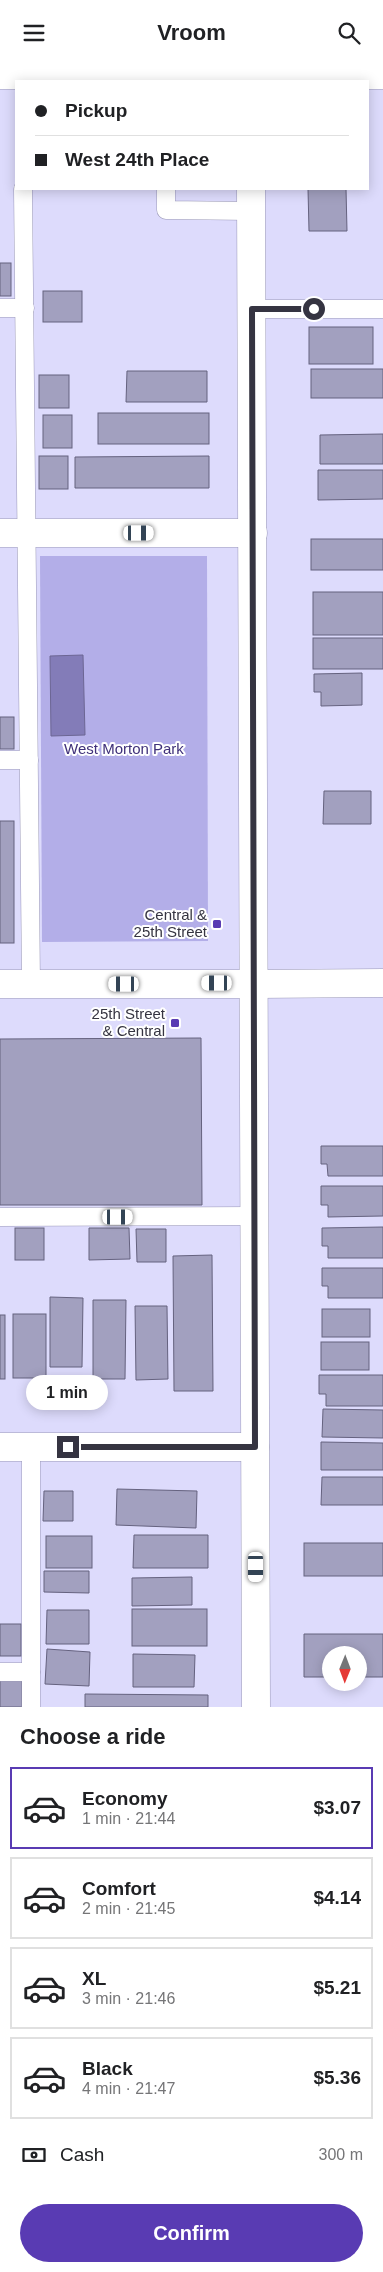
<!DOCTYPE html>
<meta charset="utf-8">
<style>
body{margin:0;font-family:Arial,sans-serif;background:#f6f6f6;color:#202124;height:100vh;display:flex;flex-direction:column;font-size:19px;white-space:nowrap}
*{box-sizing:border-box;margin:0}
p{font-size:16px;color:#757577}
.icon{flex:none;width:28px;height:28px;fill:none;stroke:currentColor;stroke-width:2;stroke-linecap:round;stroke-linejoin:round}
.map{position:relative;height:1642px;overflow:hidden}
.sheet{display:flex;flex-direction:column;background:#fff;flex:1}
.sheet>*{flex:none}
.guide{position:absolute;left:15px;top:15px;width:354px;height:110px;border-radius:0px;box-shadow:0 2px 12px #0003;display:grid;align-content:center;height:110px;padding:0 20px;background:#fff}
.needle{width:32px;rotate:181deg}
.controls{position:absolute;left:322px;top:1581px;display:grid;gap:10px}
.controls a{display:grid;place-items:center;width:45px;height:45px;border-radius:50%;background:#fff;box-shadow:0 2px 12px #0003;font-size:25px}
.end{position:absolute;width:22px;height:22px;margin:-11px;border:6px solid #353441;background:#fff;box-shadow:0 0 0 2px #fff}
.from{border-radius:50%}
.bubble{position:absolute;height:35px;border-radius:18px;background:#fff;box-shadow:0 2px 12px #0003;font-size:16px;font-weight:800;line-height:35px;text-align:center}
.car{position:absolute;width:15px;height:30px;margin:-15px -8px;border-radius:6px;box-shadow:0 0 4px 1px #0007;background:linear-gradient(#fff 24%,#345 0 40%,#fff 0 76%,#345 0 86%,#fff 0)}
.guide b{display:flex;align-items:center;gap:18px;height:48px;font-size:19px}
.guide b+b{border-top:1px solid #e0e0e0}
.guide i{width:12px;height:12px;background:#202124}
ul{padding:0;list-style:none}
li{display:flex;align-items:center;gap:15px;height:82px;margin:0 10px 8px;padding:0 10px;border:2px solid #e0e0e0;border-radius:0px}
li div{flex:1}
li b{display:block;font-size:19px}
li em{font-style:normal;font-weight:800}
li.current{border-color:#593bb3}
li>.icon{width:45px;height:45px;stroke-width:1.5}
h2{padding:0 20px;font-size:22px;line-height:60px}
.pay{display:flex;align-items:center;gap:12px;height:55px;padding:0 20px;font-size:19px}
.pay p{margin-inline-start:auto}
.button{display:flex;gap:10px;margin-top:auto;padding:10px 20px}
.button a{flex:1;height:58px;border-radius:30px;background:#593bb3;color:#fff;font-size:20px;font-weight:800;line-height:58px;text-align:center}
header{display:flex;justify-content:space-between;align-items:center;height:65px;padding:0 20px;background:#fff;font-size:22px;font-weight:800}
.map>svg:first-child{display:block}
.green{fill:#b3aee8}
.water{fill:#837cb8;stroke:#6c6694}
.building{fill:#a2a0bf;stroke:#65627f}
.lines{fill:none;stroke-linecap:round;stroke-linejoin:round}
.lane-casing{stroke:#9b99b8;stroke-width:19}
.street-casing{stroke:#9b99b8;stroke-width:29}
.secondary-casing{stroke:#9b99b8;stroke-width:29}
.lane{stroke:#fff;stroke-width:18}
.street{stroke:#fff;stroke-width:28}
.secondary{stroke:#fff;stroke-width:28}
.route{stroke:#353441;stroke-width:6}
.poi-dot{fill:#593bb3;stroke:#fff;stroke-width:2}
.labels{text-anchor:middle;stroke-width:4;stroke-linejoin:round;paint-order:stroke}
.park-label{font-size:15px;fill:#3f3079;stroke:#fff}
.poi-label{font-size:15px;fill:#353441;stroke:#fff;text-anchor:end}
</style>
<header><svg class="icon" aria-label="menu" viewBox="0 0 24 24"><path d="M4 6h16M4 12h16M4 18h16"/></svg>Vroom<svg class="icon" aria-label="search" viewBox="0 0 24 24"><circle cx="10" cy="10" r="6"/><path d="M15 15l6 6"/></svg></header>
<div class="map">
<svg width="383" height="1642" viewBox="0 0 383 1642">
<rect width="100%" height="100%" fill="#dddbfc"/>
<polygon class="green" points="40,491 207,491 208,876 42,877"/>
<polygon class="water" points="83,590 85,670 51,671 50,591"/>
<g class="building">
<polygon points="308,124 346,124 347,166 309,166"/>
<rect x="0" y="198" width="11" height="33"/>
<rect x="43" y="226" width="39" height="31"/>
<rect x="309" y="262" width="64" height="37"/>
<rect x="311" y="304" width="72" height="29"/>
<polygon points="127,306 207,306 207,337 126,337"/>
<rect x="39" y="310" width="30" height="33"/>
<rect x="98" y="348" width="111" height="31"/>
<rect x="43" y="350" width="29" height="33"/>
<polygon points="383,369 383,399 320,399 320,370"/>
<rect x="39" y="391" width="29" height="33"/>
<polygon points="209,391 209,423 75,423 75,392"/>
<polygon points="318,405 383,405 383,434 318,435"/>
<rect x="311" y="474" width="72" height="31"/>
<rect x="313" y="527" width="70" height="43"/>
<rect x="313" y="573" width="70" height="31"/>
<polygon points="362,608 362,640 321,641 321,627 314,627 314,609"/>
<rect x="0" y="652" width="14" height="32"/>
<polygon points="324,726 371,726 371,759 323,759"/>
<rect x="0" y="756" width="14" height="122"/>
<polygon points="201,973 202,1140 0,1140 0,974"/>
<polygon points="321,1081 383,1081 383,1111 328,1111 327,1099 321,1099"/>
<polygon points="321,1121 383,1121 383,1151 328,1152 328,1140 321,1140"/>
<polygon points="383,1162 383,1193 328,1193 328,1181 322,1181 322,1163"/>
<rect x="15" y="1163" width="29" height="32"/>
<polygon points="89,1163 129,1163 130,1194 89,1195"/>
<polygon points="136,1164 166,1164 166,1197 137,1197"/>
<polygon points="212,1190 213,1326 174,1326 173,1191"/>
<polygon points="322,1203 383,1203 383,1233 328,1233 328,1221 322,1221"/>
<polygon points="50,1232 83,1233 82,1302 50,1302"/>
<polygon points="93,1235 126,1235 125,1314 93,1314"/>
<polygon points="135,1241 167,1241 168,1314 136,1315"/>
<rect x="322" y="1244" width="48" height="28"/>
<rect x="13" y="1249" width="33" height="64"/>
<rect x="0" y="1250" width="5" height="64"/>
<rect x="321" y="1277" width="48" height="28"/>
<polygon points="319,1310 383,1310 383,1341 326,1341 326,1329 319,1329"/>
<polygon points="323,1344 383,1345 383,1373 322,1372"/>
<polygon points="321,1377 383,1378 383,1405 321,1405"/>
<polygon points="322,1412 383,1412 383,1440 321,1440"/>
<polygon points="117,1424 197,1426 196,1463 116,1460"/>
<polygon points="44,1426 73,1426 73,1456 43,1456"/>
<polygon points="134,1470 208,1470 208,1503 133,1503"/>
<rect x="46" y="1471" width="46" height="32"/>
<rect x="304" y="1478" width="79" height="33"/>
<polygon points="44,1506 89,1506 89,1528 44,1527"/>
<polygon points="192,1512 192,1540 132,1541 132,1513"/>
<rect x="132" y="1544" width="75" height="37"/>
<polygon points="47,1545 89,1545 89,1579 46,1579"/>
<rect x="0" y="1559" width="21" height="32"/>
<polygon points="304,1569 383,1569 383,1612 359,1612 359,1590 331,1590 331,1612 304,1612"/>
<polygon points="47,1584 90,1587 89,1621 45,1619"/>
<polygon points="133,1589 195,1590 194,1622 133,1622"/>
<rect x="0" y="1614" width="22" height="28"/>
<polygon points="85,1629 208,1630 208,1642 85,1642"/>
</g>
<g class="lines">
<g class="lane-casing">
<g id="lane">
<polyline points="23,124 31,919"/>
<polyline points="166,124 166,145 251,146"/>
<polyline points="0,243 25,243"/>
<polyline points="252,244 383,244"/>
<polyline points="0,695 29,695"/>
<polyline points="0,1152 255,1151"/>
<polyline points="0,1607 31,1607"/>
<polyline points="31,1642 31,1382"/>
</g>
</g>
<g class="street-casing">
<g id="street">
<polyline points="0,468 253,468"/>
<polyline points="255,919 383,918"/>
<polyline points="0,1382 255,1382"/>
</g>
</g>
<g class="secondary-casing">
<g id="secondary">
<polyline points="0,10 383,10"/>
<polyline points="251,124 256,1642"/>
<polyline points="0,919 255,919"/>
</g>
</g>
<use href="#lane" class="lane"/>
<use href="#street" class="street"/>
<use href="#secondary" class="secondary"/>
</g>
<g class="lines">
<polyline class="route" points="68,1382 255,1382 252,244 314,244"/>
</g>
<g class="poi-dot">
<rect x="212" y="854" width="10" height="10" rx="2.5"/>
<rect x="170" y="953" width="10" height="10" rx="2.5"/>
</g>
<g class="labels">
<g class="park-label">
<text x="124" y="689">West Morton Park</text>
</g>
<g class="poi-label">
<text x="207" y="855">Central &amp;<tspan x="207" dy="17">25th Street</tspan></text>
<text x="165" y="954">25th Street<tspan x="165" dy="17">&amp; Central</tspan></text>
</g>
</g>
</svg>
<div class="controls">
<a><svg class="needle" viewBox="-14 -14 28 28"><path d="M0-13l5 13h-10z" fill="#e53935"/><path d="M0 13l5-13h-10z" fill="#757577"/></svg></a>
</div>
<i class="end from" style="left:314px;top:244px"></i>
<i class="end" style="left:68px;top:1382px"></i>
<div class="bubble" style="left:26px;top:1310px;width:82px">1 min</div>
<i class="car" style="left:139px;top:468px;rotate:90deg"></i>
<i class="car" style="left:217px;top:918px;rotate:270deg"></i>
<i class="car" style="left:124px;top:919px;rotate:270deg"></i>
<i class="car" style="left:118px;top:1152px;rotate:90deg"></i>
<i class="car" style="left:256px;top:1502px;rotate:180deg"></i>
<div class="guide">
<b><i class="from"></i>Pickup</b>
<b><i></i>West 24th Place</b>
</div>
</div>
<section class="sheet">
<h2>Choose a ride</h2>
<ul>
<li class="current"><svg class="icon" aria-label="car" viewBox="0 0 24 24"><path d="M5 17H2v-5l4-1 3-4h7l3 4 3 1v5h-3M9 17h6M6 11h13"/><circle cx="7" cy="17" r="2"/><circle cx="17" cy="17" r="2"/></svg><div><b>Economy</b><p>1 min · 21:44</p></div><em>$3.07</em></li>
<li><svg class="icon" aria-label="car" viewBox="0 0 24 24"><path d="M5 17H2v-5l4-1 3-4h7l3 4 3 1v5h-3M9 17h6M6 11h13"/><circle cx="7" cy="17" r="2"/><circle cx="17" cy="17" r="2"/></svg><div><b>Comfort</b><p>2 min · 21:45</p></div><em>$4.14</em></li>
<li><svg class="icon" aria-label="car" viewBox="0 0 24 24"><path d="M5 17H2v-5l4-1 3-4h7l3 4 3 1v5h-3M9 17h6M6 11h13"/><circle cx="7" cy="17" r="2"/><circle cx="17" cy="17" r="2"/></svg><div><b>XL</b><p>3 min · 21:46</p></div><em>$5.21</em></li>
<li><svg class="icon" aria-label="car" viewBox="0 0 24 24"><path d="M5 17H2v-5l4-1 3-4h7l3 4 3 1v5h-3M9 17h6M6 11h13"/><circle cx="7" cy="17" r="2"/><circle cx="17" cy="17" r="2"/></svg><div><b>Black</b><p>4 min · 21:47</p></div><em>$5.36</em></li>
</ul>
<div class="pay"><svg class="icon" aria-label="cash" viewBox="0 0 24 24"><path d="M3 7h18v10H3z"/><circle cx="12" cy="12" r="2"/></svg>Cash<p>300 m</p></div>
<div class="button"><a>Confirm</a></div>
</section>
